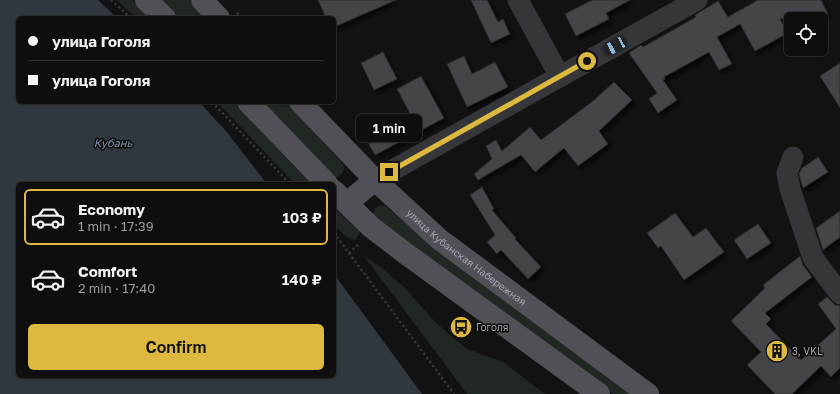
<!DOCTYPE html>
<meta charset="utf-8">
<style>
body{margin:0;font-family:"Golos Text",sans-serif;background:#171717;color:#f1f3f6;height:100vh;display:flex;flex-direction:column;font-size:15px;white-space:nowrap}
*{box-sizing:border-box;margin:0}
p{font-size:13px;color:#9b9c9e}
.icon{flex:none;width:22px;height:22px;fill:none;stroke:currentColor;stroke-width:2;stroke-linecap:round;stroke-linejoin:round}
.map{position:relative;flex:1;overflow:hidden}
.details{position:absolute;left:16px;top:182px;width:320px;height:196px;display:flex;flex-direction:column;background:#0e0e0e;border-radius:6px;box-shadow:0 1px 3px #0004,0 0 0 1px #2e2e2e}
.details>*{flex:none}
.banner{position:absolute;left:16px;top:16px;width:320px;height:88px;border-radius:6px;box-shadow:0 1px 3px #0004,0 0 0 1px #2e2e2e;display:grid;align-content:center;height:88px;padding:0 12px;background:#0e0e0e}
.buttons{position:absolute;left:784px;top:12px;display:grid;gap:8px}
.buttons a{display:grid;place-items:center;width:44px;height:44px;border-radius:6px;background:#0e0e0e;box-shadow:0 1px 3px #0004,0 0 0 1px #2e2e2e;font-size:20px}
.end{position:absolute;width:18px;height:18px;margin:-9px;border:5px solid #ddb940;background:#111;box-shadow:0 0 0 2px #111}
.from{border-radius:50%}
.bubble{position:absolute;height:28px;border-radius:6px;background:#0e0e0e;box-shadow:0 1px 3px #0004,0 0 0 1px #2e2e2e;font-size:13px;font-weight:600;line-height:28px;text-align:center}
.car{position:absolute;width:12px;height:24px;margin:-12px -6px;border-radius:5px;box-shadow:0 0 3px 1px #0007;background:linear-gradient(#222 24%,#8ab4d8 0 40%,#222 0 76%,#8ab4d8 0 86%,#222 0)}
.banner b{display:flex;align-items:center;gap:14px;height:38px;font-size:15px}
.banner b+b{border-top:1px solid #2e2e2e}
.banner i{width:10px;height:10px;background:#f1f3f6}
ul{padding:7px 0 0;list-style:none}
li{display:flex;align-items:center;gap:12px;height:56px;margin:0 8px 6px;padding:0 4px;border:2px solid transparent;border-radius:6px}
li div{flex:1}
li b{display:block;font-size:15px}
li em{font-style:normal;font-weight:600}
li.active{border-color:#ddb940}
li>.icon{width:36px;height:36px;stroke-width:1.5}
.button{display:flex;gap:8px;margin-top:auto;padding:8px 12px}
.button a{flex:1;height:46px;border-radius:6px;background:#ddb940;color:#111;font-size:16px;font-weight:600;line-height:46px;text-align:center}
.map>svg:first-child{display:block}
.green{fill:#212722}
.water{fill:#31373e}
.building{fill:#444448;stroke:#2c2c2f;filter:url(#shadow)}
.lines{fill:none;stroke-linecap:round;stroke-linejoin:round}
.path{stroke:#393a3f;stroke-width:2.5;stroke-dasharray:2 3;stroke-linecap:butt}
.minor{stroke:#35363a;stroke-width:21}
.major{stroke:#505056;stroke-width:22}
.route{stroke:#ddb940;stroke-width:5}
.labels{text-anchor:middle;stroke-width:3;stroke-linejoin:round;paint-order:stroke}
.street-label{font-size:10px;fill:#a5a8b2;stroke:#0d0d0e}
.poi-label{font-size:10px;fill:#a5a8b2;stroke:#0d0d0e;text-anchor:start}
.water-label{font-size:11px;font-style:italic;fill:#7f91aa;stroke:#0d0d0e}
</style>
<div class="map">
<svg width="840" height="394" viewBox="0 0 840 394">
<defs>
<filter id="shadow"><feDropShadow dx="3.5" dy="3.5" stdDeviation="2" flood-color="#0009"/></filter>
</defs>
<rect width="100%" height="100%" fill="#121213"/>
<g class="green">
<polygon points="117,0 132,0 152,18 136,18"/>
<polygon points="155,0 190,0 208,18 175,18"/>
<polygon points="217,102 233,102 311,184 295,184"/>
<polygon points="257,102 286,102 343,164 344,170 341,175 336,178"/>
<polygon points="379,205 385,206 437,248 634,394 613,394 419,251 373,215 374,210"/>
<polygon points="334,208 360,232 355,240 345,236 334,225"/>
<polygon points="364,256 383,269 404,287 436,323 467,349 503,362 545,394 467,394"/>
</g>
<polygon class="water" points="0,0 98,0 117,18 18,18 18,102 199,102 226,131 267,184 18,184 18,376 334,376 334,274 422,394 0,394"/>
<g class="building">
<polygon points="318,0 396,0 334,27 334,18 326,18"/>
<polygon points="471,0 487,0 498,22 503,19 510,34 491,43"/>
<polygon points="592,0 630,0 606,13 609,19 576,36 565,14"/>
<polygon points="758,0 821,0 828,14 818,19 780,19 788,33 755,51 740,24 717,37 732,64 719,70 709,52 664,77 665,79 663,80 677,100 658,113 649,99 657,93 629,53 641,45 643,47 696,17 695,15 718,1 728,17"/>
<polygon points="383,52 397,79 374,90 361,63"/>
<polygon points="464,56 472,74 495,62 508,87 467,107 447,64"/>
<polygon points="840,63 840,108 820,76"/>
<polygon points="421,76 444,118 375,155 368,143 413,119 397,89"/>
<polygon points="614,82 632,100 599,131 608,144 578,166 564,148 535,172 521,155 478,180 474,174 492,159 486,146 496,140 502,151 530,127 541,140 593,101"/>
<polygon points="818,157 828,172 803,188 799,174 802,168"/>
<polygon points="482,187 494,209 492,210 516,238 515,239 541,267 528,279 501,250 497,254 487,242 495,235 470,195"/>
<polygon points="840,211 840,237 823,250 816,228"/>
<polygon points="675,213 693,237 706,228 724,252 684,280 661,246 658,248 647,233"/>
<polygon points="758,224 771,243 747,259 734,240"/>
<polygon points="800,256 803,265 812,277 765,313 771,319 766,324 801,360 836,329 818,304 827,297 835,305 840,306 840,368 831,377 821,366 792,394 775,394 747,365 761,352 731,321 765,288 763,285"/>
</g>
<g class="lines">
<g class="path">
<polyline points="111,0 131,18"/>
<polyline points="237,13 242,18"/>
<polyline points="212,102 290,184"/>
<polyline points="334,233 454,394"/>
<polyline points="349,253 360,243"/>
</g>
<g class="minor">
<polyline points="518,0 560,77"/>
<polyline points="793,157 787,173 790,189 813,258 840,294"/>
<polyline points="375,180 697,0"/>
</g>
<g class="major">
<polyline points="146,0 165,18"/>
<polyline points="202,0 219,18"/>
<polyline points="248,102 327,184"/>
<path id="s1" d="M300 102 375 180 439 239 648 394"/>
<polyline points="334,191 371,227 405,253 599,394"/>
<polyline points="347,203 375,180"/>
</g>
</g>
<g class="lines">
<polyline class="route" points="389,172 587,61"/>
</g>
<defs>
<g id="bus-disc" transform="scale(1.15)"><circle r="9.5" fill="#ddb940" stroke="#0d0d0e"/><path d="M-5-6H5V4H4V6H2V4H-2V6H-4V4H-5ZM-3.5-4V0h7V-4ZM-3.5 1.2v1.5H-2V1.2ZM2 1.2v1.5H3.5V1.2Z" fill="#111"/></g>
<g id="building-disc" transform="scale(1.15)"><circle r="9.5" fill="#ddb940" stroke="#0d0d0e"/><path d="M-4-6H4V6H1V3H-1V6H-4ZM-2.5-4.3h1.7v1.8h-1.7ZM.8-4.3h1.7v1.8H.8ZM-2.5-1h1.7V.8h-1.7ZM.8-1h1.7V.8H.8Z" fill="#111"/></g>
</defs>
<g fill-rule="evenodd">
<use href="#bus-disc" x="461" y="327"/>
<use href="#building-disc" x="777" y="351"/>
</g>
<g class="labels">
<g class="street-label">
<text dy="4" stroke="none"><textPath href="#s1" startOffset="228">улица Кубанская Набережная</textPath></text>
</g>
<g class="poi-label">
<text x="476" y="331">Гоголя</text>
<text x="792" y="355">3, VKL</text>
</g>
<g class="water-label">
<text x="113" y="147">Кубань</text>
</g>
</g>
</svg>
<div class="buttons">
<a><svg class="icon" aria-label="locate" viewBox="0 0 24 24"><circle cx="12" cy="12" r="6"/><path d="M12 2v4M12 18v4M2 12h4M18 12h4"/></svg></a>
</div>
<i class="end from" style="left:587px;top:61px"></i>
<i class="end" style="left:389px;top:172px"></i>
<div class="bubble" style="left:356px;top:114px;width:66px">1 min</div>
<i class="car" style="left:615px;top:46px;rotate:241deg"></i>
<div class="banner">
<b><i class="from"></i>улица Гоголя</b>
<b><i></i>улица Гоголя</b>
</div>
<section class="details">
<ul>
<li class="active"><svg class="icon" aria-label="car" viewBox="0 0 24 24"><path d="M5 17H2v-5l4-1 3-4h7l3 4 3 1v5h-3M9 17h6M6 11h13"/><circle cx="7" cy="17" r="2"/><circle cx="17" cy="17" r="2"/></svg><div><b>Economy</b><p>1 min · 17:39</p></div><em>103 ₽</em></li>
<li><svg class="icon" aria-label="car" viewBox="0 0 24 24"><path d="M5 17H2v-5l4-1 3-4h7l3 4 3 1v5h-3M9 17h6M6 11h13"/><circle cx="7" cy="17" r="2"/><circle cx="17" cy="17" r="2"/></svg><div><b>Comfort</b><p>2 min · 17:40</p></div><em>140 ₽</em></li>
</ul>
<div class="button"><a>Confirm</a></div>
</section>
</div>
